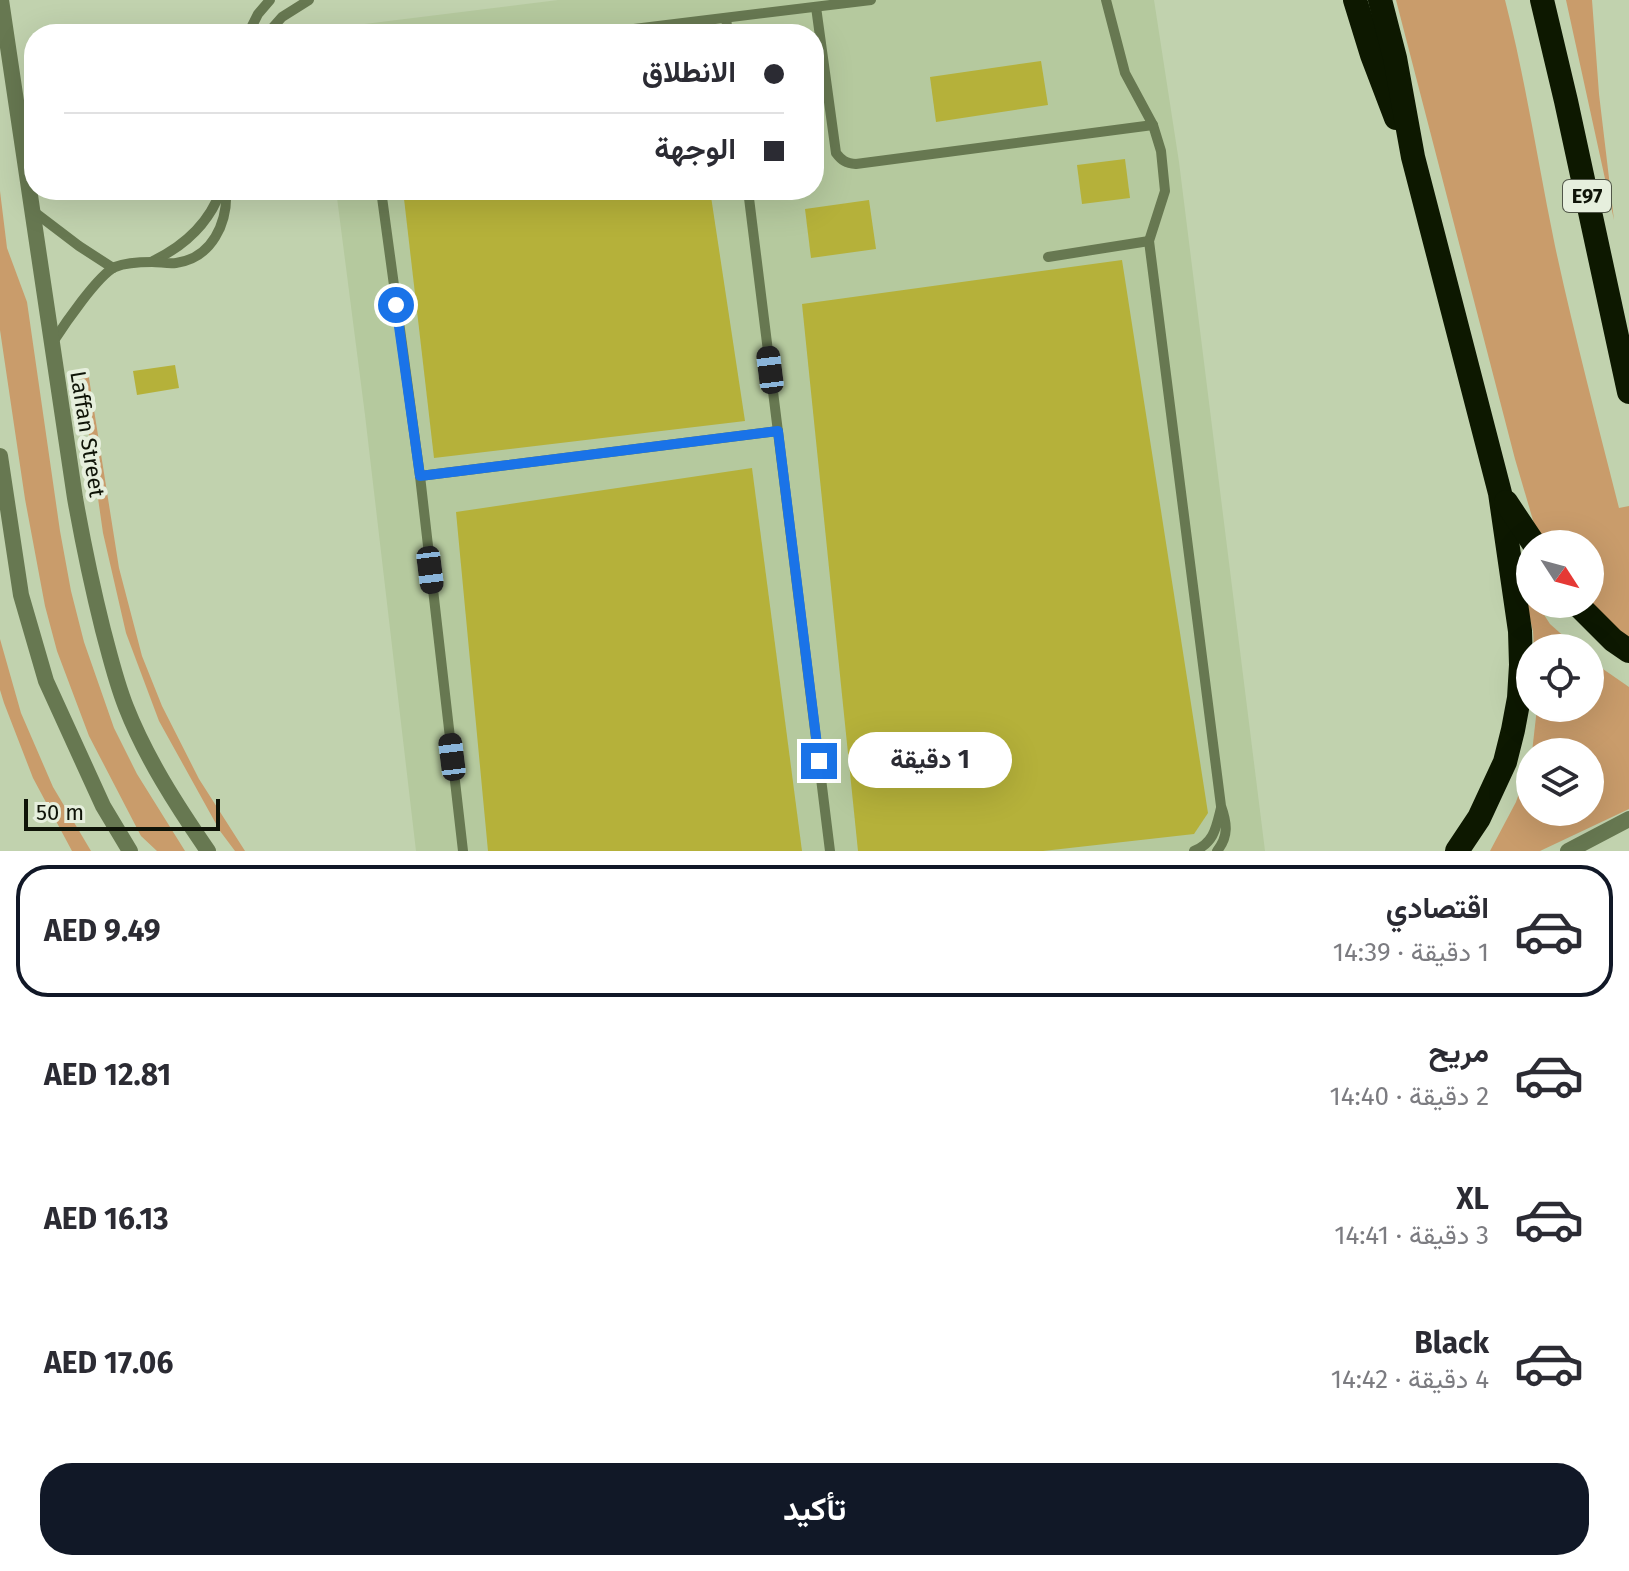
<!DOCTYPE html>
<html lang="ar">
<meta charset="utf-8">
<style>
body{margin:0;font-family:"Fira Sans",Vazirmatn,sans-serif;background:#f7f7f7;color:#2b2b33;direction:rtl;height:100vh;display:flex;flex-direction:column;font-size:30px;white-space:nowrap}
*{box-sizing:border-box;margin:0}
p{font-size:26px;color:#7c7c81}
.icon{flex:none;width:44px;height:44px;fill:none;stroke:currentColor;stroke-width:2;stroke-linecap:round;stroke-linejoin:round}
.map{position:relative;height:851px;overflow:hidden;direction:ltr}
.side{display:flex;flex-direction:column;background:#fff;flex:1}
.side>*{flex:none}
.guide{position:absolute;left:24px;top:24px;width:800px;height:176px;border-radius:32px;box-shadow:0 8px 32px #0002;direction:rtl;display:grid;align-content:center;height:176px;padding:0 40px;background:#fff}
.needle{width:52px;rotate:126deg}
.controls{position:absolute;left:1516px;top:530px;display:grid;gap:16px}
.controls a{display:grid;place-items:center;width:88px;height:88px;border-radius:50%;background:#fff;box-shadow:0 8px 32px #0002;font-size:40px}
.scale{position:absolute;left:24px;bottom:20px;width:196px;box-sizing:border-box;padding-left:8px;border:4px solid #0f1408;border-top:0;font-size:22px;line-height:28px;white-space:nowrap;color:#0f1408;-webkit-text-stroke:6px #e6efdd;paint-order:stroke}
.end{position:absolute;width:36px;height:36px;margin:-18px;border:10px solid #1a73e8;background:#fff;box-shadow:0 0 0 4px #fff}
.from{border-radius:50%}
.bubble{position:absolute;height:56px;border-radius:28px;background:#fff;box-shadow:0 8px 32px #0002;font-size:26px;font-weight:700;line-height:56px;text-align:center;direction:rtl}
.car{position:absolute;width:24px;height:48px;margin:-24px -12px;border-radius:10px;box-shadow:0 0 6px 2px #0007;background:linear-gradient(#222 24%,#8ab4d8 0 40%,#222 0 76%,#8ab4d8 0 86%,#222 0)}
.guide b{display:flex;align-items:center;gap:28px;height:76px;font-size:30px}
.guide b+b{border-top:2px solid #e1e1e2}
.guide i{width:20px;height:20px;background:#2b2b33}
ul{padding:14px 0 0;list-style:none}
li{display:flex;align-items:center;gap:24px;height:132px;margin:0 16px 12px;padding:0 24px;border:4px solid transparent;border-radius:32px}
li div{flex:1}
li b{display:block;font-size:30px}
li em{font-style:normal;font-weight:700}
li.on{border-color:#111827}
li>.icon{width:72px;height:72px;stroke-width:1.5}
.button{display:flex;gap:16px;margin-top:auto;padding:16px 40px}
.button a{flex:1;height:92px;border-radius:32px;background:#111827;color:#fff;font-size:32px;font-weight:700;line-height:92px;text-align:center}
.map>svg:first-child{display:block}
.built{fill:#b5c99e}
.green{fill:#c99c6b}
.building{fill:#b5b13a}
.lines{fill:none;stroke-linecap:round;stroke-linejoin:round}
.service{stroke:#677851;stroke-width:10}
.tertiary{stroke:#677851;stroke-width:16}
.motorway{stroke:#0d1800;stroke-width:24}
.route{stroke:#1a73e8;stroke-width:10}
.labels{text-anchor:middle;stroke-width:8;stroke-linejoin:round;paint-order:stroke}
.shield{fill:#e6efdd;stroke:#505648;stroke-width:2}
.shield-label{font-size:20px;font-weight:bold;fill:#0f1408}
.street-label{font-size:22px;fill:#0f1408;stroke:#e6efdd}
</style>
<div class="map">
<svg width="1629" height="851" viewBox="0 0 1629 851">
<rect width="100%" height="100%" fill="#c1d2ae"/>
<polygon class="built" points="558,0 1154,0 1179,162 1265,851 416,851 365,415 336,190 814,190 814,34 316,34 316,30"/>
<g class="green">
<path d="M1396 0H1505C1526 81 1538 164 1555 246 1574 334 1597 421 1619 508L1629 506V645L1590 604V544H1545L1535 527 1515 459Z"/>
<polygon points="1566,0 1592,0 1599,94 1614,220"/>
<polygon points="0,191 7,248 27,302 60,531 71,591 84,642 114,728 137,774 185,851 157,851 141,836 89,736 57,651 45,606 25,499 0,330"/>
<polygon points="88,372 119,568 142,656 162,706 199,779 245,851 235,851 220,831 159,721 126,633 103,533 80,373"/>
<polygon points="1520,580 1530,594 1530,604 1537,604 1550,624 1577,648 1534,648 1533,631"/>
<polygon points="0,639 21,713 53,787 91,851 72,851 33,778 4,703 0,690"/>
<polygon points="1590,660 1629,687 1629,809 1540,851 1490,851 1516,802 1530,762 1530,812 1590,812 1590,752 1532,752 1537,708 1590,708"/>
</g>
<g class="building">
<polygon points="1041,61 1048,105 936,122 930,77"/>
<polygon points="1125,159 1130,198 1082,204 1077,165"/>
<polygon points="403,190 710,190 745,421 434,458"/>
<polygon points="869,200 876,249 811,258 805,209"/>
<polygon points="1122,260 1208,813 1194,834 1043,851 858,851 802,304"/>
<polygon points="175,365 179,388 137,395 133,371"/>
<polygon points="752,468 802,851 488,851 456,512"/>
</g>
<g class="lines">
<g class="service">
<path d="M1106 0 1125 73 1153 125 1161 151 1165 191 1149 241 1221 806C1227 823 1229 836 1217 851"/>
<path d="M816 7 836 153C842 161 846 163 856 164L1153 125"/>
<polyline points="726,18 728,34"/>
<polyline points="248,34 258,14 270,0"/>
<polyline points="267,34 282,17 309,0"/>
<polyline points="593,34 871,0"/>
<polyline points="381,190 420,476 463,851"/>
<polyline points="748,190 830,851"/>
<polyline points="33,211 79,246 113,268"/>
<polyline points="1048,257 1149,241"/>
<path d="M153 261C184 246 209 224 221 190"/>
<path d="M53 342C64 325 98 275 115 267 125 263 141 262 152 262 160 262 168 264 176 263 212 258 228 223 226 190"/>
<polyline points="420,476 778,431"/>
<path d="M1194 851C1214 843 1216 828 1221 808"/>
</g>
<g class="tertiary">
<path d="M1 0 75 498C83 543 92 586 103 630 110 656 116 682 126 707 146 758 177 806 208 851"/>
<polyline points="0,456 21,595 46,681 103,806 130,851"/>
<polyline points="1568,851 1629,819"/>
</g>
<g class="motorway">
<polyline points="1355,0 1372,55 1396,118"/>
<polyline points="1380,0 1395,58 1413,157 1500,493 1520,631 1521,665 1519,698 1513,730 1505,762 1479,818 1457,851"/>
<polyline points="1542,0 1566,101 1629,392"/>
<polyline points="1506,502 1534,544"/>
<polyline points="1577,604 1613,640 1629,651"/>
</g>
</g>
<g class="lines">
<polyline class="route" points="396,305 420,476 778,431 819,761"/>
</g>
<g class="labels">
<rect class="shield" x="1563" y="180" width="48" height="32" rx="6"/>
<g class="shield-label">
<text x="1587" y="203">E97</text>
</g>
<g class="street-label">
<text transform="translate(88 434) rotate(81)" y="8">Laffan Street</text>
</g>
</g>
</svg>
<div class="controls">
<a><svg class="needle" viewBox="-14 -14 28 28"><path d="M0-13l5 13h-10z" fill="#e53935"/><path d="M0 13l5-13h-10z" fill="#7c7c81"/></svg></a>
<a><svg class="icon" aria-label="locate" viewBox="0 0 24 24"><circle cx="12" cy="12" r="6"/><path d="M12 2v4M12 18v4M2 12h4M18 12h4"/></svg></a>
<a><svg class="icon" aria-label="layers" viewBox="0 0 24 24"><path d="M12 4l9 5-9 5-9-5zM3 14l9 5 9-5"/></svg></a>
</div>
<div class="scale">50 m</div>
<i class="end from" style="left:396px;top:305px"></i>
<i class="end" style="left:819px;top:761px"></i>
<div class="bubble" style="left:848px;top:732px;width:164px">1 دقيقة</div>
<i class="car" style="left:770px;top:370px;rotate:353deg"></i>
<i class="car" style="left:430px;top:570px;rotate:173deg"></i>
<i class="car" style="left:452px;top:757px;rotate:353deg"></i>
<div class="guide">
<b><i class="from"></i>الانطلاق</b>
<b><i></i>الوجهة</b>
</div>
</div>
<section class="side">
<ul>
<li class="on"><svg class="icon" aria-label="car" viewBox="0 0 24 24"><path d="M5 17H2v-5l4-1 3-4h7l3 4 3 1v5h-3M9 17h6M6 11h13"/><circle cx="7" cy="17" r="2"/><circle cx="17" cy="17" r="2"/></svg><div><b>اقتصادي</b><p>1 دقيقة · 14:39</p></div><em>AED 9.49</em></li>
<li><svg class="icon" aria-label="car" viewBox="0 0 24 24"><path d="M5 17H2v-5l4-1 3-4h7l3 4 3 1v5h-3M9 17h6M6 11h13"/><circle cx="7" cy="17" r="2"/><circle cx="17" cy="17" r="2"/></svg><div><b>مريح</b><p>2 دقيقة · 14:40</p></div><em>AED 12.81</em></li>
<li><svg class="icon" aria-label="car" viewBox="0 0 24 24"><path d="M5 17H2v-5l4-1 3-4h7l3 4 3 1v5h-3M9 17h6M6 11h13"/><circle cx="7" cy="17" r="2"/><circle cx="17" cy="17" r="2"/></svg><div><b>XL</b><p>3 دقيقة · 14:41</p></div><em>AED 16.13</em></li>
<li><svg class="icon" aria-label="car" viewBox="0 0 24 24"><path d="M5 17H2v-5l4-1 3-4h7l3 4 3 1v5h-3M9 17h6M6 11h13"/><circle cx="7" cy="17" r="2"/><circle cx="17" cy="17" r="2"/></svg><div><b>Black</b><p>4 دقيقة · 14:42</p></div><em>AED 17.06</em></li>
</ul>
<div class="button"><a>تأكيد</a></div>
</section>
